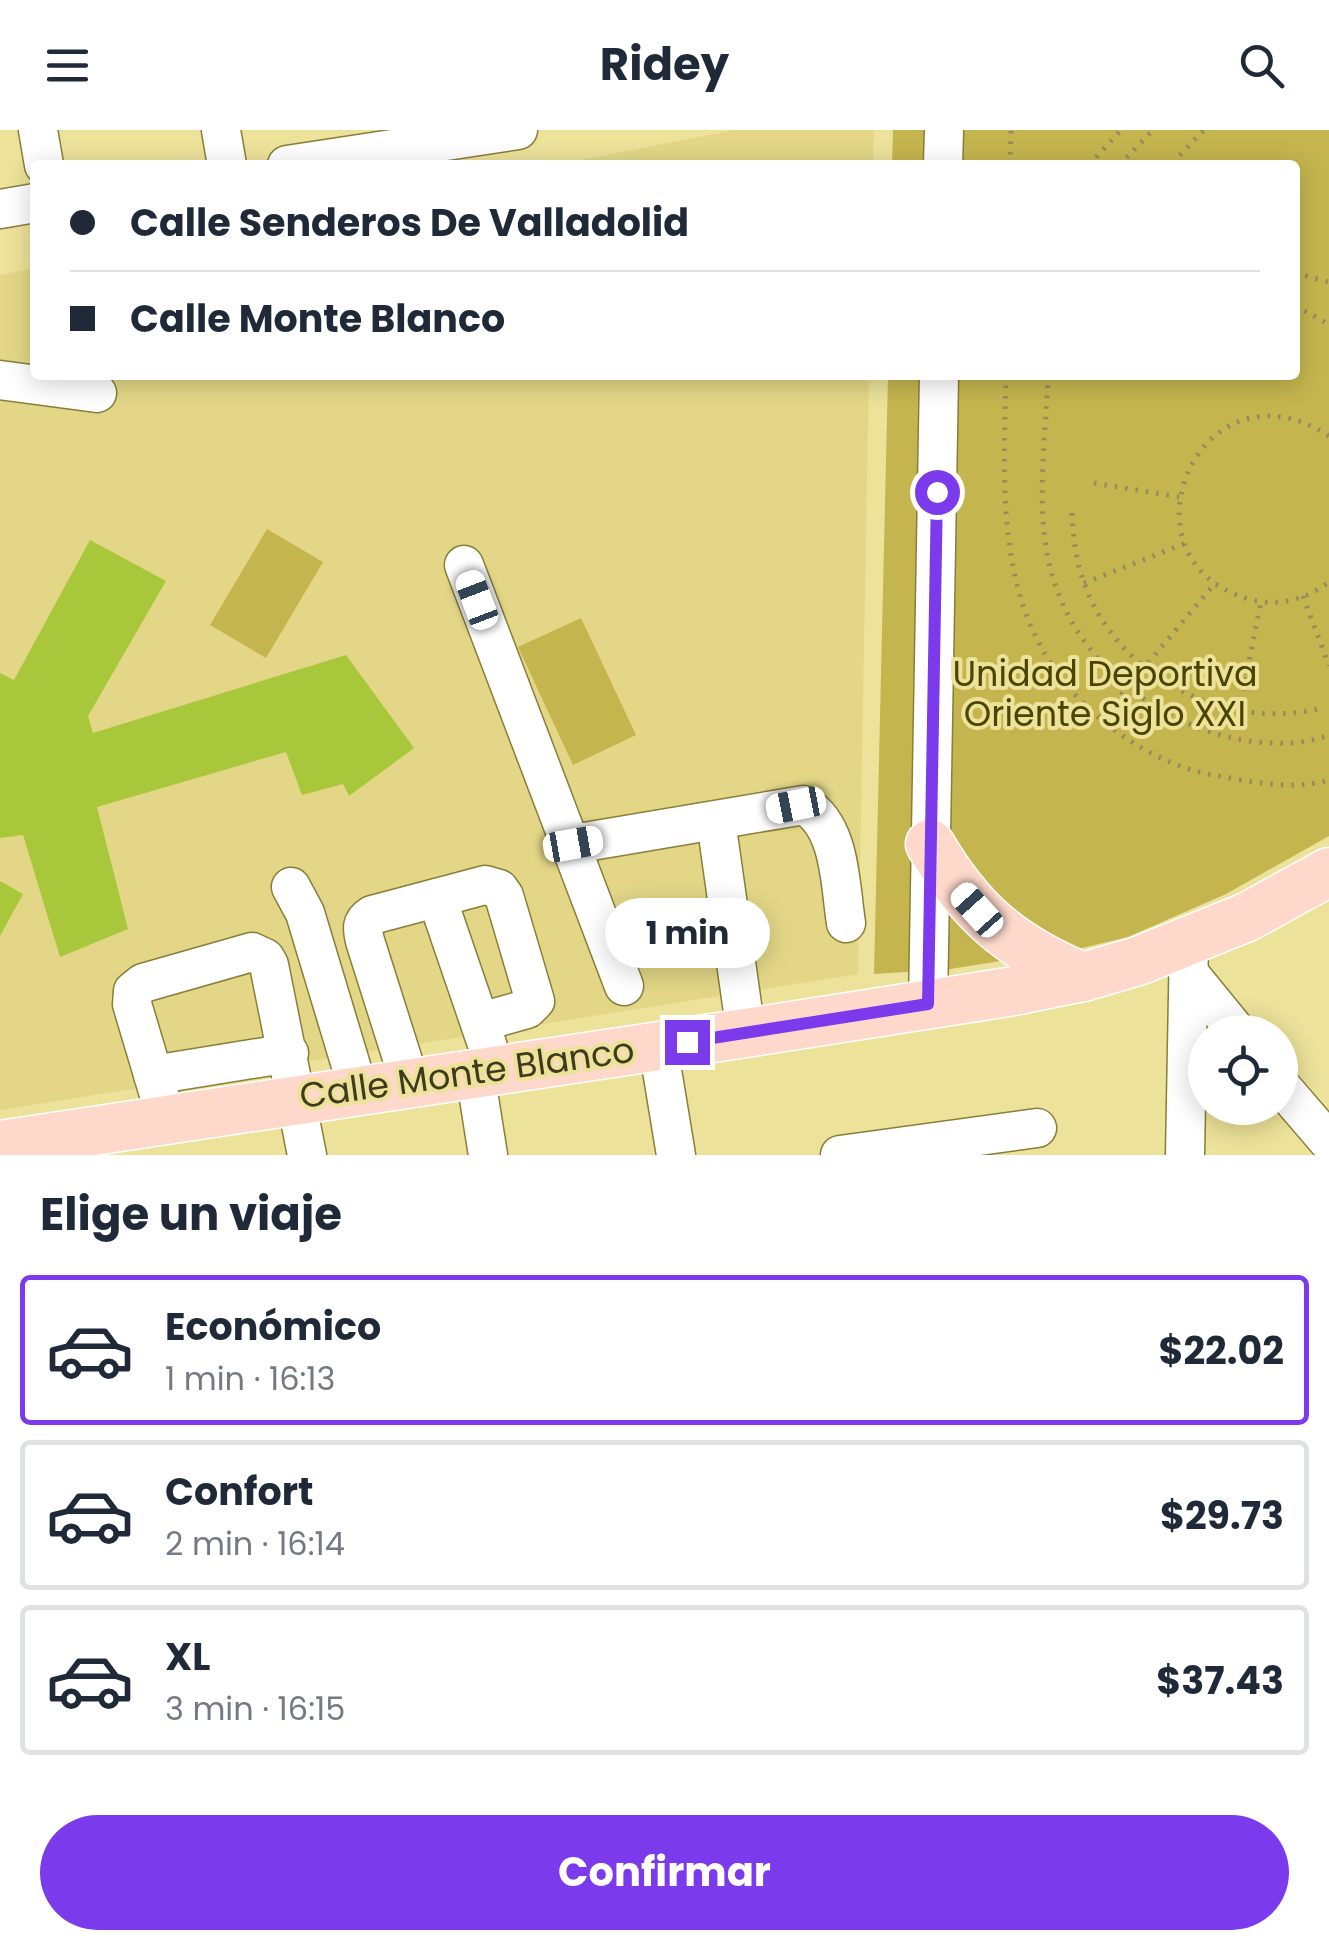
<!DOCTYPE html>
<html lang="es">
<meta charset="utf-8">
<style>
body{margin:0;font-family:Poppins,sans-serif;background:#f2f2f3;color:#1f2937;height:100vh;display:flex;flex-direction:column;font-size:38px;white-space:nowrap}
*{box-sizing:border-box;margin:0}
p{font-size:32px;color:#747a83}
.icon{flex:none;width:55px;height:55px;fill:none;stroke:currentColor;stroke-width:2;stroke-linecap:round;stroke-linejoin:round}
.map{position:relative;height:1025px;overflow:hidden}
.panel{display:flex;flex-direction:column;background:#fff;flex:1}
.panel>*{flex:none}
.top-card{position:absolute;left:30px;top:30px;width:1270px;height:220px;border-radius:10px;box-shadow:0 5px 25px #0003;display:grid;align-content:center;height:220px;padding:0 40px;background:#fff}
.tools{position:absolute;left:1188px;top:885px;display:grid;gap:20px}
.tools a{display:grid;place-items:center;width:110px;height:110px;border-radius:50%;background:#fff;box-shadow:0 5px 25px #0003;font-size:50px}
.end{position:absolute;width:45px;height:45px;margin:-22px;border:12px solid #7c3aed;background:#fff;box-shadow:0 0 0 5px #fff}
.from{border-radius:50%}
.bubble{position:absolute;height:70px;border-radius:35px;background:#fff;box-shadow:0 5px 25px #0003;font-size:32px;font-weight:700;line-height:70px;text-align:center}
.car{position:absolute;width:30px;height:60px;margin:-30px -15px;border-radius:12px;box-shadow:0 0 8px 2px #0007;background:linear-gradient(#fff 24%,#345 0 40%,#fff 0 76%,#345 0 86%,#fff 0)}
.top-card b{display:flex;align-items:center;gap:35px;height:95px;font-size:38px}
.top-card b+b{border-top:2px solid #e0e1e3}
.top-card i{width:25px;height:25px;background:#1f2937}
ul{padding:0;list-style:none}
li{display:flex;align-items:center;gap:30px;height:150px;margin:0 20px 15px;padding:0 20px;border:5px solid #e0e1e3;border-radius:10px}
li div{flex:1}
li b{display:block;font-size:38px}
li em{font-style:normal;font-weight:700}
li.active{border-color:#7c3aed}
li>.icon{width:90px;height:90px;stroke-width:1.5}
h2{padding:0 40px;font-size:45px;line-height:120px}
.action{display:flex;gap:20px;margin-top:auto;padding:20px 40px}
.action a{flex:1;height:115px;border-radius:60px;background:#7c3aed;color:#fff;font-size:40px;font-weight:700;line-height:115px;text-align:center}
header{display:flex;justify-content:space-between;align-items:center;height:130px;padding:0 40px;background:#fff;font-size:45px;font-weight:700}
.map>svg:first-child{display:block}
.built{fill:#e3d787}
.green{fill:#c5b54f}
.building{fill:#a9c73a}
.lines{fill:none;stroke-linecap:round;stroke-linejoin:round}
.minor-casing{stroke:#897e38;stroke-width:41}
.major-casing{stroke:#fff;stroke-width:51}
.path{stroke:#958d5b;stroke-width:5;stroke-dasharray:2.5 8;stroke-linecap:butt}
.minor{stroke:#fff;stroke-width:38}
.major{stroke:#fed9cb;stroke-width:48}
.route{stroke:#7c3aed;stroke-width:12}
.labels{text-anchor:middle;stroke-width:8;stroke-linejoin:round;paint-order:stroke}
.park-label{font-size:35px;fill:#4c4403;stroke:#ece29a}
.street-label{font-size:35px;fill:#3f3a1d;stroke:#ece29a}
</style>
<header><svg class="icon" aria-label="menu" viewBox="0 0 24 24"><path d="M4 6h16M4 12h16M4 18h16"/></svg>Ridey<svg class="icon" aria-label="search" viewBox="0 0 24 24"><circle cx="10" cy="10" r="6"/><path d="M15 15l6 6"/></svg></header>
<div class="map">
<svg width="1329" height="1025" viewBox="0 0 1329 1025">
<rect width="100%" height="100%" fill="#ece29a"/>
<g class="built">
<polygon points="734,0 874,0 873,35 556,35"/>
<polygon points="35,138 35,245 869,245 858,844 0,980 0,145"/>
</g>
<g class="green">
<polygon points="893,0 1329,0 1329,706 1226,764 1128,807 1082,818 950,839 874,844 888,245 1295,245 1295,35 892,35"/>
<polygon points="267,399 323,432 266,528 210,495"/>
<polygon points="581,488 636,605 573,635 518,517"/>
</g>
<g class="building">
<polygon points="90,410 166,451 88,586 93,603 346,525 414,618 349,666 343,654 302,665 286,622 97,677 128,799 60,827 23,705 0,708 0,543 14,550"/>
<polygon points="0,751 23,764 0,806"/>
</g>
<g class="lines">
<g class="minor-casing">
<g id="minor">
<polyline points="38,0 44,35"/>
<polyline points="221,0 227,35"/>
<polyline points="287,35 518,0"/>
<polyline points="943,35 944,0"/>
<polyline points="0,79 35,73"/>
<polyline points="0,250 97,263"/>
<polyline points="464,435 624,856"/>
<polyline points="716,691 746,903"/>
<path d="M573 714 804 675C841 696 840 755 846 793"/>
<polyline points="291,757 305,783 358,959"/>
<polyline points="437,768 488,917"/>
<polyline points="1188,842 1237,902"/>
<polyline points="928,875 939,245"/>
<polyline points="658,916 676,1025"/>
<polyline points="475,943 488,1025"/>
<polyline points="153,945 289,923"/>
<path d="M410 953 365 811C362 798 361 792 372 785L485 755 499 759 504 766 535 871 527 879 480 892"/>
<polyline points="1280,955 1329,1012"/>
<polyline points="166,988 132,874 133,861 143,853 252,822 265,828 269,835 307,1025"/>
<polyline points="840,1025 1037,998"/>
<polyline points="1185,1025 1189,811"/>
</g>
</g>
<g class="major-casing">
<g id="major">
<path d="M930 714C969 781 1010 817 1083 847"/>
<polyline points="0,1015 746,903 1008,862 1083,847 1138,831 1247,787 1329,742"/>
</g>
</g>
<g class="path">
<polyline points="1010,35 1011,0"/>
<polyline points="1089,35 1121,0"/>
<polyline points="1119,35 1153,0"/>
<polyline points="1182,35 1179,26 1204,0"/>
<polyline points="1295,143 1329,152"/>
<polyline points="1295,176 1329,194"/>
<path d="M1006 245C1003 375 993 505 1107 594 1137 618 1171 636 1208 644 1246 651 1292 661 1329 650"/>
<path d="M1048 245C1046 307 1035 376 1050 437 1075 542 1184 618 1291 613 1304 613 1317 608 1329 606"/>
<path d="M1329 306C1199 221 1111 431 1249 469 1277 477 1306 470 1329 452"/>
<polyline points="1094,353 1179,367"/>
<path d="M1072 383C1073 404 1075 424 1081 444 1111 544 1223 603 1322 578"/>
<polyline points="1084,453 1186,413"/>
<polyline points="1303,466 1329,536"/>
<polyline points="1239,581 1261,472"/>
<polyline points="1101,589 1216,452"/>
</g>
<use href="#minor" class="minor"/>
<use href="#major" class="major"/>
</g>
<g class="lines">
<polyline class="route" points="687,912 928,874 937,362"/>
</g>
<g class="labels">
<g class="park-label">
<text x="1105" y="556">Unidad Deportiva<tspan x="1105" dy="40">Oriente Siglo XXI</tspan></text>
</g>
<g class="street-label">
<text transform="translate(467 943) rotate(-8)" y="12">Calle Monte Blanco</text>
</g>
</g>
</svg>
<div class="tools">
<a><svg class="icon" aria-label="locate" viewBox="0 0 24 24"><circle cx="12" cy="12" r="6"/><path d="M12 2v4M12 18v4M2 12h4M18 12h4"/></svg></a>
</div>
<i class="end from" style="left:937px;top:362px"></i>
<i class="end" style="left:687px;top:912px"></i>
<div class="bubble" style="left:605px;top:768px;width:165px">1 min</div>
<i class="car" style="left:477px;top:470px;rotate:339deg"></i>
<i class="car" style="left:796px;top:675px;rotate:259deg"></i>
<i class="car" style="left:573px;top:714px;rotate:80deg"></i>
<i class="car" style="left:977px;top:780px;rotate:318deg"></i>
<div class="top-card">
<b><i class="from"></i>Calle Senderos De Valladolid</b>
<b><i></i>Calle Monte Blanco</b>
</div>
</div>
<section class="panel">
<h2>Elige un viaje</h2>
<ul>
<li class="active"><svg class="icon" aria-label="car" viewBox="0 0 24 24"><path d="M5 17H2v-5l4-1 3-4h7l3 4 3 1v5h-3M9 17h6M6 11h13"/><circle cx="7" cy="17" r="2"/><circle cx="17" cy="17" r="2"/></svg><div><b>Económico</b><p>1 min · 16:13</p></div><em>$22.02</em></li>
<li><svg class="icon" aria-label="car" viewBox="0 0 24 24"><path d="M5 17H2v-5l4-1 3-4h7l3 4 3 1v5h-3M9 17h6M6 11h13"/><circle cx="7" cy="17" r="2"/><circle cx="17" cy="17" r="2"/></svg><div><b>Confort</b><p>2 min · 16:14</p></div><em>$29.73</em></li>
<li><svg class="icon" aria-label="car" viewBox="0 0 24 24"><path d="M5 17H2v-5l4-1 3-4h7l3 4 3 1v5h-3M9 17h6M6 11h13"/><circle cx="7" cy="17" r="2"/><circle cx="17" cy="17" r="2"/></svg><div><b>XL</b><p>3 min · 16:15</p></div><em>$37.43</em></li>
</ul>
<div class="action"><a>Confirmar</a></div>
</section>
